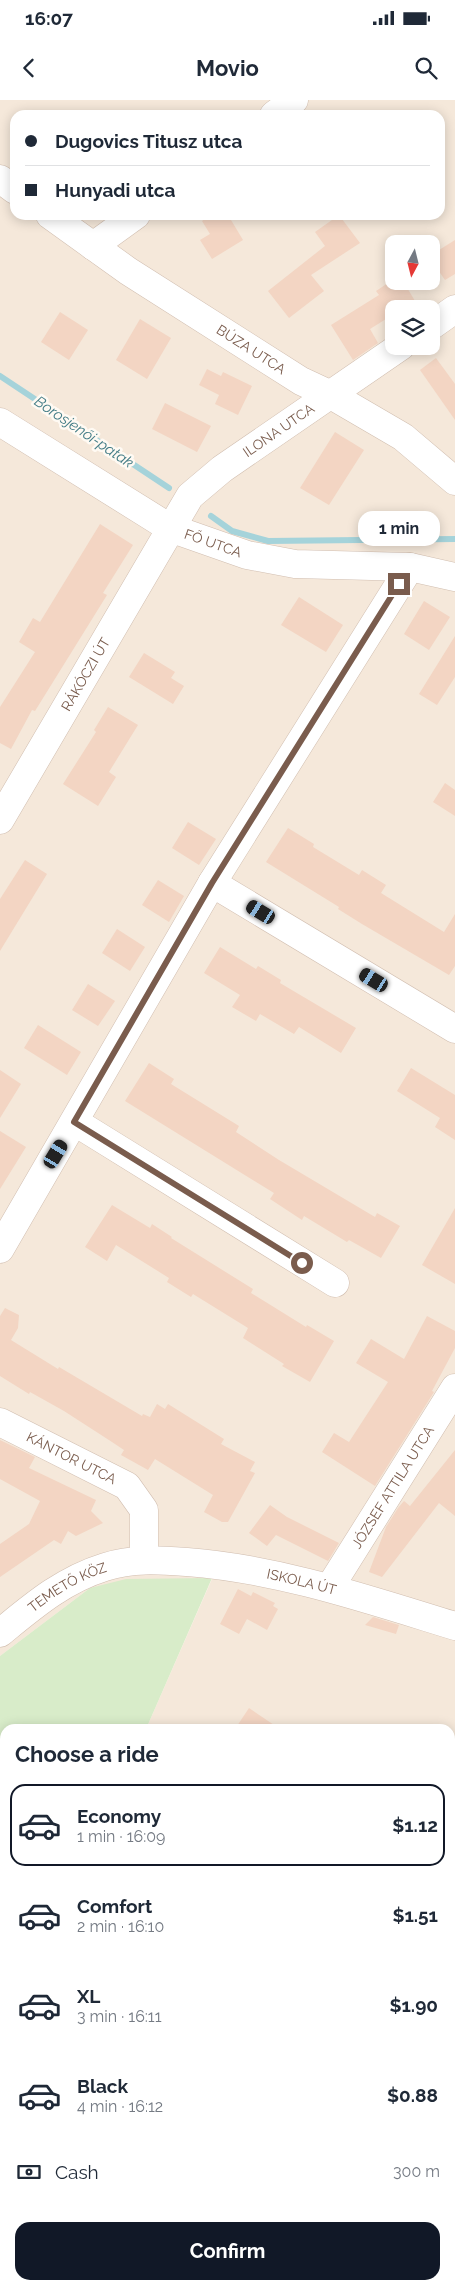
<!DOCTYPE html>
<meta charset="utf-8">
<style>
body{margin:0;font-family:Raleway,sans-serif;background:#f2f2f3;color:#1f2937;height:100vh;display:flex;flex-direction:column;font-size:19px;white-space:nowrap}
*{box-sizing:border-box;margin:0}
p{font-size:16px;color:#747a83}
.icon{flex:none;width:28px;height:28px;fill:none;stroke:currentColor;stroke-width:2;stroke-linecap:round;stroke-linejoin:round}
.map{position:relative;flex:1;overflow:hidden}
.panel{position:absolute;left:0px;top:1624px;width:455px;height:566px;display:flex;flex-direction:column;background:#fff;border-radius:15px 15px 0 0;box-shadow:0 2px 12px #0003}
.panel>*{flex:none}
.banner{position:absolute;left:10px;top:10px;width:435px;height:110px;border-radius:15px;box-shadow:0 2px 12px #0003;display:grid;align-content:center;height:110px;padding:0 15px;background:#fff}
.needle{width:32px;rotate:187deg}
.controls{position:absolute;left:385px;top:135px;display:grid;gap:10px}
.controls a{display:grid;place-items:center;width:55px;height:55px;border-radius:10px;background:#fff;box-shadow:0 2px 12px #0003;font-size:25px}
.end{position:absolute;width:22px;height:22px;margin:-11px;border:6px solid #7a5c4d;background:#fff;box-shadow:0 0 0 2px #fff}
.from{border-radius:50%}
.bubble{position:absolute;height:35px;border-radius:15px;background:#fff;box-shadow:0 2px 12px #0003;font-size:16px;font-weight:700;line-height:35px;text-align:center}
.car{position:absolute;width:15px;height:30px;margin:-15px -8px;border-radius:6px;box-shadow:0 0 4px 1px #0007;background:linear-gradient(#222 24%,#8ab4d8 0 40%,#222 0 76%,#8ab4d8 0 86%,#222 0)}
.banner b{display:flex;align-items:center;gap:18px;height:48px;font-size:19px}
.banner b+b{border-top:1px solid #e0e1e3}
.banner i{width:12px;height:12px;background:#1f2937}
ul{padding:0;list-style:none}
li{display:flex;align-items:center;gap:15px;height:82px;margin:0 10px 8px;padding:0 5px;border:2px solid transparent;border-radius:15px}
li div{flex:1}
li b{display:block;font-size:19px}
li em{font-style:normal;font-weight:700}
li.on{border-color:#111827}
li>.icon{width:45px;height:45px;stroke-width:1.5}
h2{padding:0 15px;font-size:22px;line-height:60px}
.pay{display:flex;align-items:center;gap:12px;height:55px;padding:0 15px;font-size:19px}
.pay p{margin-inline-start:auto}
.cta{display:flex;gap:10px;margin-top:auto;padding:10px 15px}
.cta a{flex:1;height:58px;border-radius:15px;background:#111827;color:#fff;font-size:20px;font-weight:700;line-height:58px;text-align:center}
.status{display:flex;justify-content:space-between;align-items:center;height:35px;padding:0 25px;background:#fff;direction:ltr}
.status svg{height:14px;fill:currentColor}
header{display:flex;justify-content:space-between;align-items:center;height:65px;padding:0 15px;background:#fff;font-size:22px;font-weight:700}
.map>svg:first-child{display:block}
.residential{fill:#f5e8da;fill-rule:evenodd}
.green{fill:#d8ecc9}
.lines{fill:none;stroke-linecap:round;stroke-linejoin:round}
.stream{stroke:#a5d3da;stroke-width:6}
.building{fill:#f3d5c3}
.minor-casing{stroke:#d1beb0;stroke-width:29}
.minor{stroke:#fff;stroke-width:28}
.route{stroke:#7a5c4d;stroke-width:6}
.labels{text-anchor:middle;stroke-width:5;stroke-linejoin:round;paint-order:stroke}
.street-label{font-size:14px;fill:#7a5c4d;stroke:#fffaf3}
.water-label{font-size:15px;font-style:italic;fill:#437c86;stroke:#fffaf3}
</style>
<div class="status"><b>16:07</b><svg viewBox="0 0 49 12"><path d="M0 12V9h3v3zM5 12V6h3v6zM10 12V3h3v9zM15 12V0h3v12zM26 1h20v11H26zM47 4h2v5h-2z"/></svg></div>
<header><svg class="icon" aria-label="back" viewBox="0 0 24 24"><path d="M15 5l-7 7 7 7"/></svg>Movio<svg class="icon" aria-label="search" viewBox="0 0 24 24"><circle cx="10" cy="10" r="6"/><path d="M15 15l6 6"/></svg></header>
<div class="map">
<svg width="455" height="2189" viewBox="0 0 455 2189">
<rect width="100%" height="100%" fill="#fdf6ec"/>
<path class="residential" d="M0 0H455V2189H0V1784L5 1788V2185H450V1629H146L212 1479 90 1488 0 1556ZM15 15H440V115H15ZM394 144H431V181H394ZM394 209H431V246H394Z"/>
<polygon class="green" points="212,1478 146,1629 5,1629 5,1788 0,1784 0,1556 90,1488 126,1479"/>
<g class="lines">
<g class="stream">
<polyline points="0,276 169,388"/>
<polyline points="211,416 232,431 268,441 455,439"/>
</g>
</g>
<g class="building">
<polygon points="211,115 228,115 243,140 212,159 200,140 210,134 202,121"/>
<polygon points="339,115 360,143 311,175 324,191 289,218 268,191 325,146 315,132"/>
<polygon points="455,140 455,174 445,180 431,160 431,155"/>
<polygon points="391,181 403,181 415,201 403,209 394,209 394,214 370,229 378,243 353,260 331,225 379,195 376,191"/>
<polygon points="60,212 88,230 69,260 41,242"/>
<polygon points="140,219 171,238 147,279 116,260"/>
<polygon points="436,258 455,284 455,320 420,270"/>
<polygon points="207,269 221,276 223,272 252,286 238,315 215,304 219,295 199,285"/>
<polygon points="165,303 211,326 197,352 152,329"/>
<polygon points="335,332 364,350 329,405 300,388"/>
<polygon points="100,424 133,445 103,493 107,495 35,611 32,610 11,649 0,643 0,607 35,552 19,542 33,518 40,522"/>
<polygon points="299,497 343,525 326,552 281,525"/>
<polygon points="424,501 450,517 429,550 404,534"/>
<polygon points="455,536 455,577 437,605 419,594"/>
<polygon points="144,553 175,572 171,578 184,586 173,604 129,577"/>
<polygon points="108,607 138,625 109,672 116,677 98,706 63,684 96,632 94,630"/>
<polygon points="445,683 455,690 455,716 433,702"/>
<polygon points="188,722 216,739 199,765 172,748"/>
<polygon points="288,728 314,744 313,747 359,775 362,770 386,785 381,793 444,832 455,814 455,866 449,875 362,824 338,809 339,807 266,762"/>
<polygon points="25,760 47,774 0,851 0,799"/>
<polygon points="158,780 184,796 169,822 142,805"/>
<polygon points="117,829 145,847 130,871 102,853"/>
<polygon points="220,847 256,869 258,866 281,880 280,883 356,928 341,953 299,927 294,934 260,914 256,921 232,907 240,895 204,873"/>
<polygon points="88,884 115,901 98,926 72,910"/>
<polygon points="38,925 81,952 67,975 24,948"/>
<polygon points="149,963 174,979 171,984 239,1026 236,1032 279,1060 375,1117 377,1113 400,1126 381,1158 349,1140 347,1142 304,1116 302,1120 270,1099 274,1093 125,1001"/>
<polygon points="411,968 455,995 455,1040 435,1027 440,1018 397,991"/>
<polygon points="0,970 21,984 0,1018"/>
<polygon points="0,1031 26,1047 0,1089"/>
<polygon points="112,1105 150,1128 152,1124 172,1137 171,1138 253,1189 251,1193 306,1227 307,1225 334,1241 310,1282 282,1266 284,1264 243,1238 248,1228 193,1194 191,1197 167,1182 169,1178 116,1145 107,1161 85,1147"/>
<polygon points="455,1108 455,1184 422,1165"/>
<polygon points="5,1208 19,1215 18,1228 11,1240 58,1269 59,1267 142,1316 143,1314 150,1317 157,1304 165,1309 168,1304 224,1339 221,1344 255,1362 250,1371 255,1373 228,1422 222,1422 204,1412 213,1395 155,1359 148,1370 121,1355 124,1350 112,1342 64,1311 30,1292 29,1294 0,1276 0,1216"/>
<polygon points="427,1216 455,1231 455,1248 432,1291 434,1292 375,1386 322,1352 334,1333 349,1342 388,1282 356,1263 371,1239 404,1259"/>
<polygon points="0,1340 35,1357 29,1368 96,1400 91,1411 103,1423 76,1436 68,1431 61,1444 54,1440 0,1477 0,1444 29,1424 40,1401 0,1379"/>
<polygon points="455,1350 455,1416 439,1403 382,1477 369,1472 386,1427 398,1408 404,1401 410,1406"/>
<polygon points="270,1405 287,1417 339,1443 328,1461 276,1435 267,1446 249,1433"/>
<polygon points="238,1489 251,1496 253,1492 275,1503 273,1506 278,1509 267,1530 247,1519 239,1534 220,1524"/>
<polygon points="373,1517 399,1525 396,1534 365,1525"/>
<polygon points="249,1608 280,1629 235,1629"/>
</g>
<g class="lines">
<g class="minor-casing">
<g id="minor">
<polyline points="274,15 294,0"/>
<polyline points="0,79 15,90"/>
<path id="s1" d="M50 115 128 171 301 281 331 295 403 337 455 381"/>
<polyline points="93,146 136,115"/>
<polyline points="431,226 455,209"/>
<path id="s2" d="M0 322 170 428 247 455 295 464 410 467 455 477"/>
<path id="s3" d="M0 720 190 396 222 369 401 246"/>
<polyline points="212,783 455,929"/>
<polyline points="75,1022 335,1183"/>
<polyline points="0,1149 212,783 410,467"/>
<path id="s4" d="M0 1322 127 1386 144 1410V1459"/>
<path id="s5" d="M330 1487 455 1288"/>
<path id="s6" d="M0 1533C33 1506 63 1480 105 1467 132 1458 159 1460 187 1462 279 1469 367 1499 455 1526"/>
<polyline points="0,1789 5,1792"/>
<polyline points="450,2102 455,2110"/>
</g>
</g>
<use href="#minor" class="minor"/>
</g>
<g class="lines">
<polyline class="route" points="302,1163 74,1022 212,783 399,484"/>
</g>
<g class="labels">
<g class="street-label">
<text dy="5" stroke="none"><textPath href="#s1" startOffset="242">BÚZA UTCA</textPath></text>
<text dy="5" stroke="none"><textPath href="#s3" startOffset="486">ILONA UTCA</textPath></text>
<text dy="5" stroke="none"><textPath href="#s2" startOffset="246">FŐ UTCA</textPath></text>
<text dy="5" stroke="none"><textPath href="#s3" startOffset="169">RÁKÓCZI ÚT</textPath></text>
<text dy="5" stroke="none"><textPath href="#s4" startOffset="80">KÁNTOR UTCA</textPath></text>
<text dy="5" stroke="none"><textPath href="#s5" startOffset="118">JÓZSEF ATTILA UTCA</textPath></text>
<text dy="5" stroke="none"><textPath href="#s6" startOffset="324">ISKOLA ÚT</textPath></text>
<text dy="5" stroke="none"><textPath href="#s6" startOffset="82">TEMETŐ KÖZ</textPath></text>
</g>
<g class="water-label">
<text transform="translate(84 332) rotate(34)" y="5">Borosjenői-patak</text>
</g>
</g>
</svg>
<div class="controls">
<a><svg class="needle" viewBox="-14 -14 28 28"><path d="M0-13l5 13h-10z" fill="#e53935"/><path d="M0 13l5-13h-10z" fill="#747a83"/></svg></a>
<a><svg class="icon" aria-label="layers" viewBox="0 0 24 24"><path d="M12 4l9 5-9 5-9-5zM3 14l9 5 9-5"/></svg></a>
</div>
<i class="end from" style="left:302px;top:1163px"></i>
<i class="end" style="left:399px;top:484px"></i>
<div class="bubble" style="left:358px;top:411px;width:82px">1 min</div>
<i class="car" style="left:261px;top:812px;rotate:301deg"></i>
<i class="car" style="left:374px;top:880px;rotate:301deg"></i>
<i class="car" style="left:56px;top:1054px;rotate:31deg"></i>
<div class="banner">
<b><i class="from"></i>Dugovics Titusz utca</b>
<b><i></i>Hunyadi utca</b>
</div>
<section class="panel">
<h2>Choose a ride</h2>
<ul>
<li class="on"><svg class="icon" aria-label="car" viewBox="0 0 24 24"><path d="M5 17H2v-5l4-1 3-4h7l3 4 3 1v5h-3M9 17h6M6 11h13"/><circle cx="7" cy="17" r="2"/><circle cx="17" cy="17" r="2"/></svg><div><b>Economy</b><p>1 min · 16:09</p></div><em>$1.12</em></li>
<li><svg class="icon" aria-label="car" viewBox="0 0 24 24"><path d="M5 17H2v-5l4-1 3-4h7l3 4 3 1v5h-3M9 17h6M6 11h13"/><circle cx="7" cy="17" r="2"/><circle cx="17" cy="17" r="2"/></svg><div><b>Comfort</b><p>2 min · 16:10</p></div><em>$1.51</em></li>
<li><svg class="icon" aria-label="car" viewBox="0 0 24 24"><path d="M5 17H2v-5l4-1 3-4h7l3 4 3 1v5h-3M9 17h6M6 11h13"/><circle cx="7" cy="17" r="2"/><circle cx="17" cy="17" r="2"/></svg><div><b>XL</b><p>3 min · 16:11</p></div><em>$1.90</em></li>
<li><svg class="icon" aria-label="car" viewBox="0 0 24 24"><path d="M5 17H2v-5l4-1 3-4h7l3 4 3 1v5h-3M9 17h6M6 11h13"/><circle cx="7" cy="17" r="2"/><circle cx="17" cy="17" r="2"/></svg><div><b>Black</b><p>4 min · 16:12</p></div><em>$0.88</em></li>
</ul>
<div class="pay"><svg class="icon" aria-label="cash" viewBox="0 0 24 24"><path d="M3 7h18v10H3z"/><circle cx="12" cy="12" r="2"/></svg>Cash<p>300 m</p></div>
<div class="cta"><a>Confirm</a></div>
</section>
</div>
